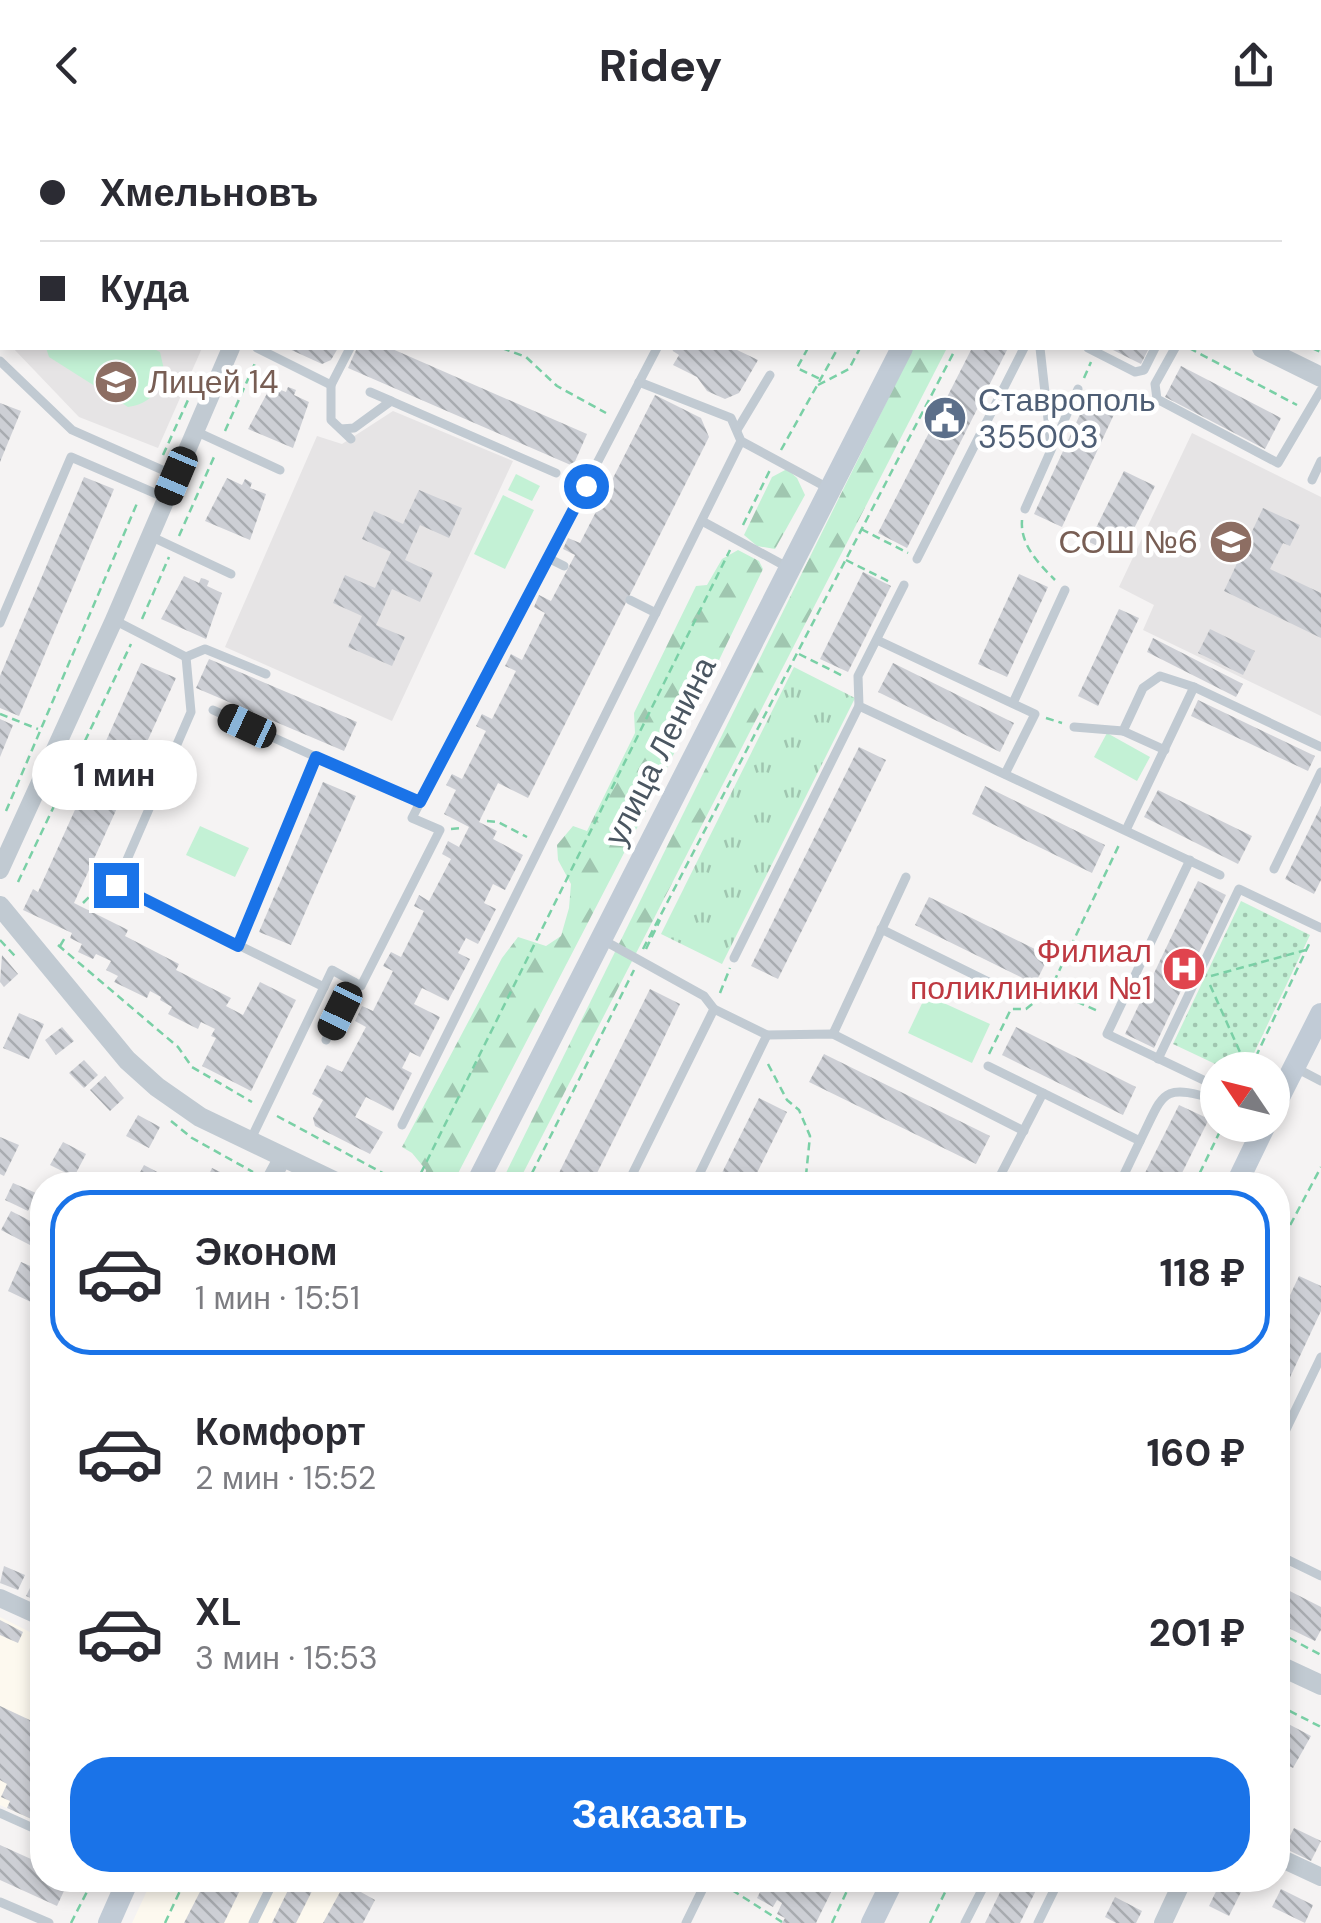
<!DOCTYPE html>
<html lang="ru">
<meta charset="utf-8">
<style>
body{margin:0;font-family:"DM Sans",sans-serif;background:#f2f2f3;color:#2b2b33;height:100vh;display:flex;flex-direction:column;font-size:38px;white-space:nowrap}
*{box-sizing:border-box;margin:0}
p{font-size:32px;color:#7c7c81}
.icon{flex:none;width:55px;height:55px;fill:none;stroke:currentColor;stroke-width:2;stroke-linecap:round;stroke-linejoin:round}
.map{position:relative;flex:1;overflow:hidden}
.sheet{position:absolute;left:30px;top:1042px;width:1260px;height:720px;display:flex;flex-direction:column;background:#fff;border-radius:40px;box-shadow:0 5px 15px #0003}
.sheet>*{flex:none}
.banner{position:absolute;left:0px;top:0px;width:1322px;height:220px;box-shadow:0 5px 15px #0003;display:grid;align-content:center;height:220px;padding:0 40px;background:#fff}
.needle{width:65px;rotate:305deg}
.buttons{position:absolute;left:1200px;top:922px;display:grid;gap:20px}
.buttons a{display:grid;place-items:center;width:90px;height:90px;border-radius:50%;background:#fff;box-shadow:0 5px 15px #0003;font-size:50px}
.end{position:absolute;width:45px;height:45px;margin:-22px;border:12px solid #1a73e8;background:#fff;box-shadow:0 0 0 5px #fff}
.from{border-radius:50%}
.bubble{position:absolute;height:70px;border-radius:35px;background:#fff;box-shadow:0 5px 15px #0003;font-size:32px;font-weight:700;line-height:70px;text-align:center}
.car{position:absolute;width:30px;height:60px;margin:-30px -15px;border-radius:12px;box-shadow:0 0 8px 2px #0007;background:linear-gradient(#222 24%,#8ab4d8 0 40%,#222 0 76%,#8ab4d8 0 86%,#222 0)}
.banner b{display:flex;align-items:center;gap:35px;height:95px;font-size:38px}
.banner b+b{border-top:2px solid #e1e1e2}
.banner i{width:25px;height:25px;background:#2b2b33}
ul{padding:18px 0 0;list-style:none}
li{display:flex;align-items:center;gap:30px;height:165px;margin:0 20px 15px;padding:0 20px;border:5px solid transparent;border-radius:40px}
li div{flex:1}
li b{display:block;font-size:38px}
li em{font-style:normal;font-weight:700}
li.on{border-color:#1a73e8}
li>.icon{width:90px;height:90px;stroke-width:1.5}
.primary-button{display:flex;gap:20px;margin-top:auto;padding:20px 40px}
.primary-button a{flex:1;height:115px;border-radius:40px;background:#1a73e8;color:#fff;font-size:40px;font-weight:700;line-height:115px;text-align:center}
header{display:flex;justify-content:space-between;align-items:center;height:130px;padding:0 40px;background:#fff;font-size:45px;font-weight:700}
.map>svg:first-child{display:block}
.commercial{fill:#fdf9ef}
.education{fill:#e6e4e5}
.grass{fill:url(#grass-dots)}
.forest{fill:url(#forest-firs)}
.park{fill:url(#park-tufts)}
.garden{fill:#c3f1d5}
.building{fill:url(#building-back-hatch)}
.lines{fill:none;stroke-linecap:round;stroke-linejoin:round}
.path{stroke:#7ad0a6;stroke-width:2.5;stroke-dasharray:8 5;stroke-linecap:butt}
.service{stroke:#c1cad2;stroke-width:9}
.minor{stroke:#c1cad2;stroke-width:18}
.tertiary{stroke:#c1cad2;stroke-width:20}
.secondary{stroke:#c1cbd6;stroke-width:22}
.route{stroke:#1a73e8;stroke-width:12}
.labels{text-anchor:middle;stroke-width:9;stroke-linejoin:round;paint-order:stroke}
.education-label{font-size:32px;fill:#785e54;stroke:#fff;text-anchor:start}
.service-label{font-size:32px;fill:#4e5e75;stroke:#fff;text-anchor:start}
.street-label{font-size:32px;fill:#4a5661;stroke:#fff}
.health-label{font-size:32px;fill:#be3a42;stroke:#fff;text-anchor:end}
</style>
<header><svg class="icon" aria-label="back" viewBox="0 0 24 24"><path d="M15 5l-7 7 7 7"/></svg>Ridey<svg class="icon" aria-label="share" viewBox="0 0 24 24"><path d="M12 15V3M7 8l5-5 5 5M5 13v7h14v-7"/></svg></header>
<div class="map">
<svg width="1321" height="1793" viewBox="0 0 1321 1793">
<defs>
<pattern id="grass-dots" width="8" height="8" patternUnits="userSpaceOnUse" patternTransform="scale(2.5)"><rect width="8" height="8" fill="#c3f1d5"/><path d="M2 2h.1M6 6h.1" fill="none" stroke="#a0c6b0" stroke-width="1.8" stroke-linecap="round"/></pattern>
<pattern id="forest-firs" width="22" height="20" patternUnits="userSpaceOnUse" patternTransform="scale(2.5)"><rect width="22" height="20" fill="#c3f1d5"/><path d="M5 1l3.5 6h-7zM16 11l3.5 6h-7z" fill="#a0c6b0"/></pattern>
<pattern id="park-tufts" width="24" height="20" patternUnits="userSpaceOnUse" patternTransform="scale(2.5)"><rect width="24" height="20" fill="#c3f1d5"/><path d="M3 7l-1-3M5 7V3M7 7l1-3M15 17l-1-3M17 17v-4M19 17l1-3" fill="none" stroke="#a0c6b0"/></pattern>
<pattern id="building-back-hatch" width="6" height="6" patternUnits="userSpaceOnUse" patternTransform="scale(2.5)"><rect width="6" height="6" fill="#cdcfd5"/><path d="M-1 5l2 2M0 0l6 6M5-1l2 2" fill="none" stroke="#a8abb0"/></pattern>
</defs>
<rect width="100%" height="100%" fill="#f5f3f3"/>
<g class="commercial">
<polygon points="0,1487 42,1508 42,1695 0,1675"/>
<polygon points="152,1750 346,1750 345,1754 375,1770 363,1793 132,1793"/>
</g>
<g class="education">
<polygon points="102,0 297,0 101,2"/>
<polygon points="1177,0 1321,0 1321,121 1320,2"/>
<polygon points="13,218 202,218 158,318 79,287"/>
<polygon points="393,281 513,331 392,591 225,517 317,306 342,314"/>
<polygon points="1192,303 1321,367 1321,586 1143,500 1154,475 1119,457"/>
</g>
<polygon class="grass" points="1241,771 1310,805 1246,940 1228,940 1173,914"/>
<g class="forest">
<polygon points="913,218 947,218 517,1055 500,1055"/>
<polygon points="787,339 797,348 805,365 775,419 757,416 744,405 772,347"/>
<polygon points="738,420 759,431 763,439 652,669 452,1055 424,1055 426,1040 412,1023 402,1017 502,828 518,807 546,816 561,806 569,778 571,754 558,730 557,715 573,696 587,701 635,603 634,583 696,456 707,455 722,429"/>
</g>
<g class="park">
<polygon points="516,344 540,356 532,371 508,360"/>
<polygon points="794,537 855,568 722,834 661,804"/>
</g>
<g class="garden">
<path d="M46 218H152L160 222 165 244C157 263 149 274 128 277L49 227Z"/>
<polygon points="503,365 534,380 505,439 474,424"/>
<polygon points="1107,603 1150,627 1137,651 1094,627"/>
<polygon points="200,696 249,718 235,747 186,725"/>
<polygon points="926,865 990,894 972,933 908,903"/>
</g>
<g class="building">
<polygon points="287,218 338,218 331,230 322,234"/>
<polygon points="357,218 390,218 587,304 573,336 348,238"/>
<polygon points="672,218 733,218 758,230 739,263 725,269 707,261 697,247 673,235 679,225 673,221"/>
<polygon points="972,218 1008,218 907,418 878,403"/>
<polygon points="1109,218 1149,218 1141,234"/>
<polygon points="1181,236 1281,288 1265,319 1165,267"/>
<polygon points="271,256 286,262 288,257 291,258 296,260 294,265 309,272 293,318 248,299"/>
<polygon points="655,265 701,288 709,307 528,668 498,653 479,692 497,701 493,709 523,725 505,760 493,754 484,773 496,779 478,814 466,808 458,823 470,829 448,871 422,858 414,874 440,887 420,927 410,922 402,938 412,943 393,981 366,967 355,987 383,1002 370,1024 315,996 313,988 323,970 312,964 327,935 342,942 366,897 355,891 362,876 373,881 393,841 383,836 391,822 401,827 424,781 414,776 419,765 429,771 451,729 442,724 448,711 459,717 469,697 444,684 456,660 446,655 452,644 462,649 486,601 476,596 482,584 492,589 516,541 505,536 511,524 522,530 545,483 534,477 539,465 551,471 575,425 563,419 568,408 580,413 604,366 593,361 599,349 610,354"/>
<polygon points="1088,267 1116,280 1062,397 1034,384"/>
<polygon points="0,273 21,281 0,332"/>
<polygon points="1124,341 1155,356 1120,427 1089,412"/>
<polygon points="84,347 114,359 19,586 0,578 0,546"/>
<polygon points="227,348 242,355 245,349 252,353 250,358 266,364 250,410 205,391"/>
<polygon points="419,360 462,378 449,408 420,395 405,430 433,443 420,472 392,459 376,495 405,507 392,536 348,517 362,486 333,473 345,445 375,458 391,422 362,409 374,381 403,394"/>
<polygon points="1263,378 1300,395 1290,416 1283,413 1270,439 1321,463 1321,508 1224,461"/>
<polygon points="863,442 891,456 848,542 820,529"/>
<polygon points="1019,444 1048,457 1007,547 978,534"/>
<polygon points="184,446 199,453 201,448 205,449 209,451 207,456 222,463 206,509 161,489"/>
<polygon points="1119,479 1139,488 1098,576 1078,566"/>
<polygon points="1210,499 1255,521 1243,545 1198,523"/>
<polygon points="1153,508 1243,554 1236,567 1147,522"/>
<polygon points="209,529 357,592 344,621 196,558"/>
<polygon points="141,533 176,548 74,773 128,800 125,806 179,834 176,840 231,868 226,876 243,885 260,852 296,870 251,961 202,936 216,908 211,906 215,899 201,892 198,899 168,884 172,877 160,870 161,867 150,861 147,868 114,852 118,846 106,840 111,831 96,824 93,829 78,822 82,814 70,808 72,803 23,780 33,759 38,762"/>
<polygon points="893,533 1014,593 1000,622 878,562"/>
<polygon points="1198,570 1315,626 1308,641 1191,586"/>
<polygon points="0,589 13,595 0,627"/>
<polygon points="859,617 886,630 778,849 751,836"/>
<polygon points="323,652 356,666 291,815 259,802"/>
<polygon points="985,656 1105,715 1092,743 972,684"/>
<polygon points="1158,660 1252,706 1238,734 1144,687"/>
<polygon points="1321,676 1321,750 1314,764 1285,749"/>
<polygon points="1198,751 1226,765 1154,918 1125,904"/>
<polygon points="929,767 1049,826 1035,854 915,795"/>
<polygon points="2,825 18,844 4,857 0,852"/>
<polygon points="650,859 680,874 654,929 591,1055 553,1055"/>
<polygon points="19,883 44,894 29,929 3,918"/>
<polygon points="62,897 74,911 56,925 45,910"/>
<polygon points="1016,897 1136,957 1123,985 1002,925"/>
<polygon points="824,924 990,1006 976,1034 809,952"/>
<polygon points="84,930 98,945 84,958 69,943"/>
<polygon points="105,946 124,968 110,981 90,960"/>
<polygon points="759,968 787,982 751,1055 716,1055"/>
<polygon points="1179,975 1209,989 1176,1055 1139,1055"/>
<polygon points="138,985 160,997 149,1018 126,1006"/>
<polygon points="0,1007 19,1015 4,1046 0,1044"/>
<polygon points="63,1012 86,1024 74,1047 50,1035"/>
<polygon points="144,1035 182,1055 133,1055"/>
<polygon points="212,1038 247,1055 204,1055"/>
<polygon points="13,1053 36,1063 28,1081 5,1070"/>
<polygon points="11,1081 40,1096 30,1115 1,1100"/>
<polygon points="21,1132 42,1141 42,1153 33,1173 8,1161"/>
<polygon points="1299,1146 1321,1156 1321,1181 1278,1273 1278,1191"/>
<polygon points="4,1436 25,1445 18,1460 0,1453"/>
<polygon points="36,1446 42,1448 42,1473 26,1466"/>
<polygon points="1278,1455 1321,1477 1321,1500 1315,1511 1278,1493"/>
<polygon points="0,1490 23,1502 18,1513 0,1505"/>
<polygon points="0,1576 34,1592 38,1582 42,1584 42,1694 7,1678 10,1671 1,1667 7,1654 0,1650"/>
<polygon points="1279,1589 1311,1606 1293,1638 1278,1630"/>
<polygon points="1294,1698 1321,1711 1311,1731 1284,1718"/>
<polygon points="0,1715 42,1734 42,1750 69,1750 57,1776 0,1750"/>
<polygon points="206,1750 245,1750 224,1793 184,1793"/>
<polygon points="293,1750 316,1753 296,1793 272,1793"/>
<polygon points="757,1750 837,1750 816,1793 782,1793 785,1788 777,1784 782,1773 777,1770 773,1777 757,1768 764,1754"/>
<polygon points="1006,1750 1041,1750 1020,1793 985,1793"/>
<polygon points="1221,1751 1242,1760 1229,1786 1209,1776"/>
<polygon points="345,1753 375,1770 363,1793 323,1793"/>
<polygon points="1281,1759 1313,1775 1305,1793 1272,1777"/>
<polygon points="1115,1767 1142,1781 1136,1793 1116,1793 1105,1787"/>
</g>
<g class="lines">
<g class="path">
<polyline points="766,0 771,2"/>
<polyline points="881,0 886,2"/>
<polyline points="1092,0 1101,2"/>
<polyline points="274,2 275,0"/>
<polyline points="348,2 349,0"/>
<polyline points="952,2 953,0"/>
<polyline points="982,2 983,0"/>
<polyline points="1065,2 1066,0"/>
<polyline points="502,218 526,227 557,256 606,283"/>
<polyline points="808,218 797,238 820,249"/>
<polyline points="1189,218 1297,275"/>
<polyline points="1312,218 1321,222"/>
<polyline points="1084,248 1091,232"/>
<polyline points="818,255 849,239 860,218"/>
<polyline points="225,301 256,231"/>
<polyline points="781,320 838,218"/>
<polyline points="163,325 193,259"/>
<path d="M1022 390C1020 415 1039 434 1055 450"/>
<polyline points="743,395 770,340"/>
<polyline points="861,399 908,423"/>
<polyline points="179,406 214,327"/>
<polyline points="846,430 892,453"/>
<polyline points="142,489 169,427"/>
<polyline points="799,524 845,547"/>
<polyline points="0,584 38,599"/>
<polyline points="1046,588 1062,593"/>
<polyline points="6,681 138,371"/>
<polyline points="487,691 498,692 527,707"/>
<polyline points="451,699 463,698"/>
<polyline points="18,752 131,514"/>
<polyline points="83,773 94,762 105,758"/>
<polyline points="0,810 15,826"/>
<polyline points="58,815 178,917 192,937 252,972"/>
<polyline points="60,816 66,806"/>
<polyline points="643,819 956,218"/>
<polyline points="646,819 660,790"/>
<polyline points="1211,846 1306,820"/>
<polyline points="1210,855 1248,940"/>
<polyline points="1053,861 1100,882"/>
<polyline points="720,863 730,838"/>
<polyline points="989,924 1011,879 1026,879 1050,860 1119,715"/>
<polyline points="768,934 787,970 799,980 810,1006 805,1055"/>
<polyline points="1250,939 1311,810"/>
<polyline points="277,986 405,1055"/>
<polyline points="171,991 192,1008 253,1042"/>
<polyline points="415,1055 730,420"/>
<polyline points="526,1055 634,840"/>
<polyline points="1194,1055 1223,995"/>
<polyline points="1278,1118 1321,1037"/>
<polyline points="1278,1502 1321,1525"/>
<polyline points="1278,1575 1321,1597"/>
<polyline points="721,1753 782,1792"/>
<polyline points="71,1793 93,1750"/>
<polyline points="165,1793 185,1750"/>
<polyline points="832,1793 852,1750"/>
<polyline points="930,1793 951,1750"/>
</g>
<g class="service">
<polyline points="716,0 720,2"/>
<polyline points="1246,0 1247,2"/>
<polyline points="63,2 64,0"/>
<polyline points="113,2 114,0"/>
<polyline points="427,2 429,0"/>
<polyline points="566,2 568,0"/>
<polyline points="1320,50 1321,50"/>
<polyline points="1320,136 1321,136"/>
<polyline points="0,191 2,190"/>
<polyline points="257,218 331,255 350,218"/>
<polyline points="1040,218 1051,316"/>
<polyline points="1088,218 1135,242 1144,240 1155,218"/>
<polyline points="1175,218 1155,254 1157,269 1278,333 1321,260"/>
<polyline points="0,231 72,300 176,346"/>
<polyline points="639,252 731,288 741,311 828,358"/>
<polyline points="331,255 331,290 351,309"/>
<polyline points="370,262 391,271"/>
<polyline points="341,299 354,298 391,271 556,343"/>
<polyline points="737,300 770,245"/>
<polyline points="195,301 280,340"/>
<polyline points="1312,350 1321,331"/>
<polyline points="1025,379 1078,259"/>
<polyline points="702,391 787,437"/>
<polyline points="150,406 231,444"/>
<polyline points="548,428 564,436"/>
<polyline points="917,429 1024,218"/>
<polyline points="904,455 858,546 859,576 1220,745"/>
<polyline points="630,470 656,483"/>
<polyline points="114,490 186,527 205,519 266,544"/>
<polyline points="0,493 71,327 166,368"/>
<polyline points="877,510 1035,584 1005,644"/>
<polyline points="186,527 191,582 116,755 324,857 250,1011"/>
<polyline points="1013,573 1065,460"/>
<polyline points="213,580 316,627 238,816"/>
<polyline points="1074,597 1123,601 1143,558 1160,546 1194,557"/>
<polyline points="1123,601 1165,620"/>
<polyline points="316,627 420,672"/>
<polyline points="1126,700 1194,557 1321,617"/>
<polyline points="1190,730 1107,904 1218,957"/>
<polyline points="1274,739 1321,642"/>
<polyline points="881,799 1007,861"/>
<polyline points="603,810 704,866 714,879 767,905 694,1055"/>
<polyline points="734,828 859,576"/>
<polyline points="324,857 332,840 361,856 440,700 412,688 657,218"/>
<polyline points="833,904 906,747"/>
<polyline points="767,905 833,904 1024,1001"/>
<polyline points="326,910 354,852"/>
<polyline points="1158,929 1239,759 1321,798"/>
<polyline points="988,936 1043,963"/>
<polyline points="1296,938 1321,951"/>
<polyline points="402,995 741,311"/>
<polyline points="627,1055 714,879"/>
<path d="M1005 1055 1000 1046 1043 963 1140 1011C1165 961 1160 953 1218 970"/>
<polyline points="1119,1055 1140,1011"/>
<polyline points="1279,1314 1321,1227"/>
<polyline points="1278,1425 1321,1446"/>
<polyline points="0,1683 42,1702"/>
<polyline points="0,1772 49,1793"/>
<polyline points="253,1793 274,1750"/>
<polyline points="686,1793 707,1750"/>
<polyline points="965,1793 987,1750"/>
<polyline points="1038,1793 1059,1750"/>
</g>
<g class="minor">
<polyline points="323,2 324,0"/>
<polyline points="0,740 114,490 231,218"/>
<polyline points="268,1055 283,1027"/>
<polyline points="0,1468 42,1487"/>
<polyline points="1278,1727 1321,1747"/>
<polyline points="1163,1793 1183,1750"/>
</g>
<g class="tertiary">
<polyline points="833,0 838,2"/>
<polyline points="1262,218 1321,247"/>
<polyline points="0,776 127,930 157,957 200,987 342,1055"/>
<polyline points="1278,1535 1321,1555"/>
</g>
<g class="secondary">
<polyline points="1014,2 1015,0"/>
<polyline points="1272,981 1321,884"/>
<polyline points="476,1055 902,218"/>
<polyline points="1236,1055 1265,995"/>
<polyline points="109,1793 128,1750"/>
<polyline points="872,1793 893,1750"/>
</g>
</g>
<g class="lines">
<polyline class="route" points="116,755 238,816 316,627 420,672 586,356"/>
</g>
<defs>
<g id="school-disc" transform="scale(2.25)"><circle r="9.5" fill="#8d6e63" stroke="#fff"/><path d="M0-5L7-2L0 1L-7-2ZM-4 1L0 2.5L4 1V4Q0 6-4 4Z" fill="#fff"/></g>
<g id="civic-disc" transform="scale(2.25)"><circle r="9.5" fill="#5c6f8a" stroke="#fff"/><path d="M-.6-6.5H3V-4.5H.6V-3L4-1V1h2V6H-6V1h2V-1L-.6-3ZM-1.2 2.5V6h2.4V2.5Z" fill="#fff"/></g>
<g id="hospital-disc" transform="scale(2.25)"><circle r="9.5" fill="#e0444e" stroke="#fff"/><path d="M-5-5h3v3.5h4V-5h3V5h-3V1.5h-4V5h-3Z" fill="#fff"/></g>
</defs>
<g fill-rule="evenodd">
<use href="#school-disc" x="116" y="252"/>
<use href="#civic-disc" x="945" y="288"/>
<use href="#school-disc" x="1231" y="412"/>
<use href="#hospital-disc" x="1184" y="839"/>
</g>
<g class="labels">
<g class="education-label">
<text x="148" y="263">Лицей 14</text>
<text x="1198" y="423" text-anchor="end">СОШ №6</text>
</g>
<g class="service-label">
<text x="978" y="281">Ставрополь<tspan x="978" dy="37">355003</tspan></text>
</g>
<g class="street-label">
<text transform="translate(660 621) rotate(-63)" y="11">улица Ленина</text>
</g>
<g class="health-label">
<text x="1152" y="832">Филиал<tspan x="1152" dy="37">поликлиники №1</tspan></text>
</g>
</g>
</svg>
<div class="buttons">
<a><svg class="needle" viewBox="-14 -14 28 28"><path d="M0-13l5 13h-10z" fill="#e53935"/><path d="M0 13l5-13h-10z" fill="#7c7c81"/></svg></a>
</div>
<i class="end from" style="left:586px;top:356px"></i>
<i class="end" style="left:116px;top:755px"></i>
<div class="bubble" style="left:32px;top:610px;width:165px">1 мин</div>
<i class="car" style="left:176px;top:346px;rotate:203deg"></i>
<i class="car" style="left:247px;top:596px;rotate:295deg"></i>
<i class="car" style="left:340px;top:881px;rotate:206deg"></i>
<div class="banner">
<b><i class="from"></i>Хмельновъ</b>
<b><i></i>Куда</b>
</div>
<section class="sheet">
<ul>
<li class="on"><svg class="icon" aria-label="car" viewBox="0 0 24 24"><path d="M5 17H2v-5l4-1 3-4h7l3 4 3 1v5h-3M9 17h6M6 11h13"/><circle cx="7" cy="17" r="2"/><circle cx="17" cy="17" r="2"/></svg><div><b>Эконом</b><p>1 мин · 15:51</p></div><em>118 ₽</em></li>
<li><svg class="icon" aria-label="car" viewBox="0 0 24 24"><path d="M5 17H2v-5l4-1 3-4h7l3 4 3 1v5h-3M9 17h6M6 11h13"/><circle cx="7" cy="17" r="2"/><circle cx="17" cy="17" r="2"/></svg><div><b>Комфорт</b><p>2 мин · 15:52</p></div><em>160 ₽</em></li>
<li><svg class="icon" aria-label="car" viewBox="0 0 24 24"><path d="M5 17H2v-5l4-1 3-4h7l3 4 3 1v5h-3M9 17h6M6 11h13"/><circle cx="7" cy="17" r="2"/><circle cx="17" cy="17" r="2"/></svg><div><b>XL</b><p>3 мин · 15:53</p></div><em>201 ₽</em></li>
</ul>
<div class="primary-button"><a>Заказать</a></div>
</section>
</div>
